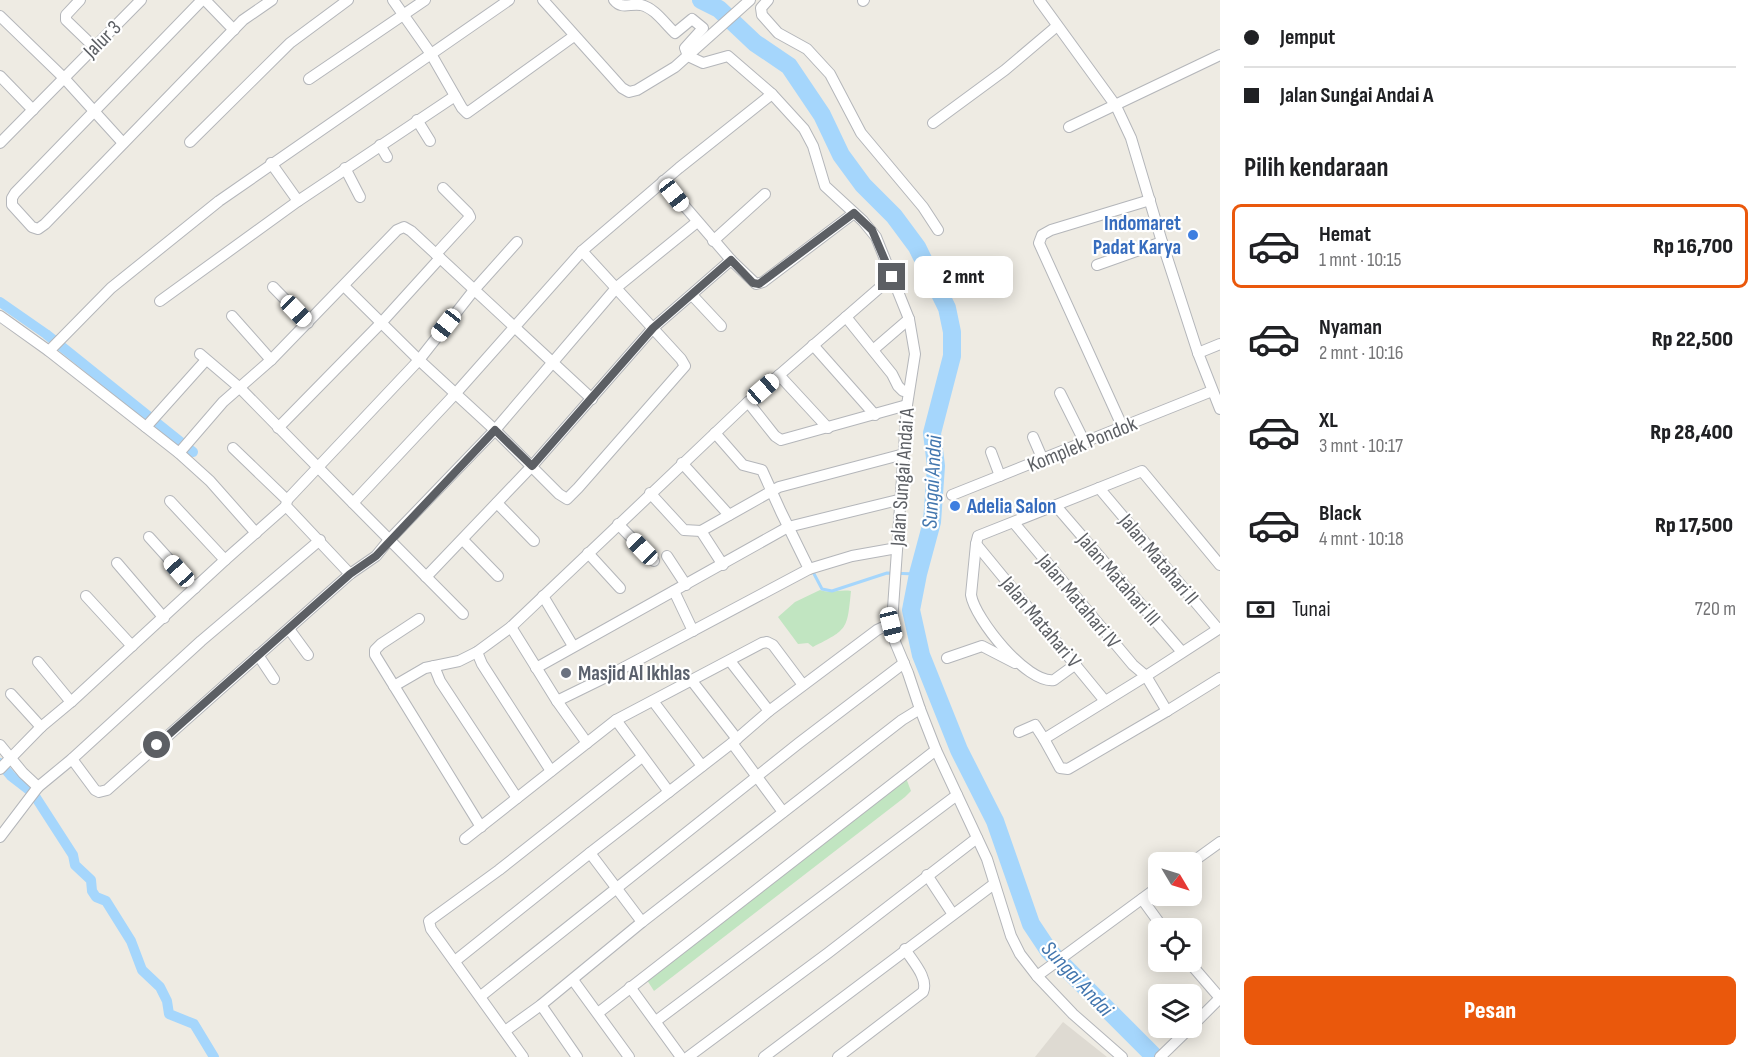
<!DOCTYPE html>
<html lang="id">
<meta charset="utf-8">
<style>
body{margin:0;font-family:"Sofia Sans Condensed",sans-serif;background:#f6f6f6;color:#202124;height:100vh;display:flex;flex-direction:column;font-size:22px;white-space:nowrap}
*{box-sizing:border-box;margin:0}
p{font-size:20px;color:#757577}
.icon{flex:none;width:33px;height:33px;fill:none;stroke:currentColor;stroke-width:2;stroke-linecap:round;stroke-linejoin:round}
.map{position:relative;flex:1;overflow:hidden}
.side{display:flex;flex-direction:column;background:#fff;width:540px}
.side>*{flex:none}
.hud{display:grid;align-content:center;height:132px;padding:0 24px;background:#fff}
.needle{width:39px;rotate:128deg}
.fabs{position:absolute;left:1148px;top:852px;display:grid;gap:12px}
.fabs a{display:grid;place-items:center;width:54px;height:54px;border-radius:9px;background:#fff;box-shadow:0 3px 15px #0003;font-size:30px}
.end{position:absolute;width:27px;height:27px;margin:-14px;border:8px solid #5c5f64;background:#fff;box-shadow:0 0 0 3px #fff}
.from{border-radius:50%}
.bubble{position:absolute;height:42px;border-radius:9px;background:#fff;box-shadow:0 3px 15px #0003;font-size:20px;font-weight:800;line-height:42px;text-align:center}
.car{position:absolute;width:18px;height:36px;margin:-18px -9px;border-radius:8px;box-shadow:0 0 4px 2px #0007;background:linear-gradient(#fff 24%,#345 0 40%,#fff 0 76%,#345 0 86%,#fff 0)}
.hud b{display:flex;align-items:center;gap:21px;height:57px;font-size:22px}
.hud b+b{border-top:2px solid #e0e0e0}
.hud i{width:15px;height:15px;background:#202124}
ul{padding:0;list-style:none}
li{display:flex;align-items:center;gap:18px;height:84px;margin:0 12px 9px;padding:0 12px;border:3px solid transparent;border-radius:9px}
li div{flex:1}
li b{display:block;font-size:22px}
li em{font-style:normal;font-weight:800}
li.on{border-color:#ea580c}
li>.icon{width:54px;height:54px;stroke-width:1.5}
h2{padding:0 24px;font-size:27px;line-height:72px}
.pay{display:flex;align-items:center;gap:15px;height:66px;padding:0 24px;font-size:22px}
.pay p{margin-inline-start:auto}
.cta{display:flex;gap:12px;margin-top:auto;padding:12px 24px}
.cta a{flex:1;height:69px;border-radius:9px;background:#ea580c;color:#fff;font-size:24px;font-weight:800;line-height:69px;text-align:center}
main{display:flex;flex:1;min-height:0}
.map>svg:first-child{display:block}
.education{fill:#dedad2}
.green{fill:#c1e5c1}
.lines{fill:none;stroke-linecap:round;stroke-linejoin:round}
.stream{stroke:#a5d6fc;stroke-width:3}
.canal{stroke:#a5d6fc;stroke-width:10}
.river{stroke:#a5d6fc;stroke-width:18}
.minor-casing{stroke:#b4b6ba;stroke-width:12}
.minor{stroke:#fff;stroke-width:10}
.route{stroke:#5c5f64;stroke-width:8}
.shop-dot{fill:#3f7fe0;stroke:#fff;stroke-width:2}
.worship-dot{fill:#6b7280;stroke:#fff;stroke-width:2}
.labels{text-anchor:middle;stroke-width:4.5;stroke-linejoin:round;paint-order:stroke}
.street-label{font-size:21px;fill:#5c5f64;stroke:#fff}
.shop-label{font-size:21px;font-weight:bold;fill:#366cbe;stroke:#fff;text-anchor:end}
.worship-label{font-size:21px;font-weight:bold;fill:#5b616d;stroke:#fff;text-anchor:start}
.water-label{font-size:22px;font-style:italic;fill:#4276ae;stroke:#fff}
</style>
<main>
<div class="map">
<svg width="1220" height="1057" viewBox="0 0 1220 1057">
<rect width="100%" height="100%" fill="#eeebe3"/>
<polygon class="education" points="1063,1022 1107,1057 1035,1057"/>
<g class="green">
<path d="M820 590C831 594 840 589 851 591 847 630 848 629 813 647L808 643 798 644 778 617 795 602Z"/>
<polygon points="906,778 911,791 905,797 654,991 645,977"/>
</g>
<g class="lines">
<polyline class="stream" points="812,570 822,589 832,591 887,573 918,574"/>
<g class="canal">
<polyline points="0,302 46,334 193,452"/>
<polyline points="0,763 11,776 33,793 73,855 75,865 91,880 92,891 96,897 106,901 131,941 142,970 160,987 167,1001 169,1014 194,1024 214,1057"/>
</g>
<polyline class="river" points="701,0 719,9 755,43 789,66 822,115 841,155 863,185 894,216 917,247 947,308 952,332 952,356 932,433 936,466 932,522 918,574 911,610 921,655 959,750 995,821 1031,924 1049,951 1155,1057"/>
<g class="minor-casing">
<g id="minor">
<polyline points="80,0 66,15 66,20 94,47"/>
<polyline points="202,0 15,193 12,198 12,205 32,227 38,229 45,224 243,20 272,0"/>
<polyline points="205,0 234,30"/>
<polyline points="393,0 431,54 462,108 467,113 574,36"/>
<polyline points="543,0 622,88 629,92 637,90 675,67 750,0"/>
<path d="M614 0C622 10 630 3 641 5 655 8 665 24 675 33L692 19 703 28 685 48 688 56"/>
<polyline points="768,0 761,8 762,15 778,33 807,49 830,74 861,133 923,207 938,230"/>
<polyline points="1039,0 1116,106 1131,138 1162,242 1198,353 1220,409"/>
<polyline points="863,1 864,0"/>
<polyline points="0,16 64,78 123,143"/>
<polyline points="688,56 703,63 728,56 772,94 804,129 813,146 825,186 863,221 876,237 909,319 915,354 907,405 892,623 895,642 908,673 920,709 936,750 987,859 1011,936 1020,954 1037,976 1073,1014 1122,1057"/>
<polyline points="0,76 33,110"/>
<polyline points="309,79 425,0"/>
<polyline points="417,120 430,141"/>
<polyline points="933,123 1005,70 1057,26"/>
<polyline points="1069,127 1220,55"/>
<polyline points="190,142 290,43 348,0"/>
<polyline points="0,143 141,0"/>
<polyline points="380,145 387,157"/>
<polyline points="271,163 298,201"/>
<polyline points="345,168 360,197"/>
<polyline points="663,181 731,260 756,284 763,282 854,213"/>
<polyline points="713,241 765,194"/>
<polyline points="436,254 470,217 468,213 443,188"/>
<polyline points="1097,265 1162,242"/>
<polyline points="344,286 419,360 495,430 559,494 567,499 578,488 685,366 681,359 582,251"/>
<polyline points="273,287 308,323"/>
<polyline points="692,295 721,326"/>
<polyline points="160,301 298,201 455,96"/>
<polyline points="0,316 49,351 179,453 210,481 256,533"/>
<polyline points="232,316 271,360"/>
<polyline points="846,317 892,374 898,386 903,391 908,391"/>
<polyline points="813,345 875,415"/>
<polyline points="873,350 909,319"/>
<polyline points="49,351 111,288 219,201 509,0"/>
<polyline points="1198,353 1220,344"/>
<polyline points="200,354 240,388 353,503 456,393 582,251 679,168 772,94"/>
<polyline points="779,375 828,428"/>
<polyline points="1060,393 1085,443"/>
<polyline points="748,402 775,436 781,440 907,405"/>
<polyline points="146,427 206,360"/>
<polyline points="278,428 382,322 440,258"/>
<polyline points="1123,428 1039,243 1042,235 1051,230 1150,200"/>
<polyline points="715,433 743,465 762,470 781,512 809,569"/>
<polyline points="1033,437 1043,460"/>
<polyline points="233,448 287,500 286,506 350,574"/>
<polyline points="991,452 1000,476"/>
<polyline points="179,453 223,402 271,360 397,230 404,227 411,231 592,399"/>
<polyline points="682,463 729,515"/>
<polyline points="1099,488 1218,629"/>
<polyline points="650,493 684,530 701,531 779,487 904,454"/>
<polyline points="952,495 1212,391"/>
<polyline points="287,500 419,360 474,290 517,242"/>
<polyline points="170,501 225,560"/>
<polyline points="353,503 463,614"/>
<polyline points="497,503 534,541"/>
<polyline points="1056,506 1182,652"/>
<polyline points="1014,523 1133,665 1146,676 1167,711"/>
<polyline points="618,524 654,561"/>
<polyline points="701,531 723,565"/>
<polyline points="149,537 195,588"/>
<polyline points="463,540 498,576"/>
<polyline points="976,544 1105,701"/>
<polyline points="588,553 620,588"/>
<polyline points="667,556 686,585"/>
<polyline points="117,563 164,618"/>
<polyline points="426,577 532,466 653,328 731,260"/>
<polyline points="674,591 693,631"/>
<polyline points="86,596 132,646"/>
<polyline points="543,596 573,646"/>
<polyline points="419,619 381,644 375,650 375,655 481,827"/>
<polyline points="511,627 557,701 587,743"/>
<polyline points="289,629 308,655"/>
<polyline points="477,652 482,664 551,771"/>
<polyline points="258,655 274,679"/>
<polyline points="947,658 982,646 1015,663"/>
<polyline points="730,661 769,711"/>
<polyline points="38,662 71,702"/>
<path d="M1076 664 1054 680C1027 684 975 619 971 595L976 544 978 536 1142 471 1220 565"/>
<polyline points="434,666 440,681 517,798"/>
<polyline points="536,668 788,527 902,499"/>
<polyline points="692,681 737,739"/>
<polyline points="394,686 425,668 459,661 477,652 511,627 748,402 892,277"/>
<polyline points="11,694 41,727"/>
<polyline points="557,701 606,677 809,569 852,556 897,548"/>
<polyline points="653,701 702,766"/>
<polyline points="616,720 669,792"/>
<polyline points="1019,732 1035,725 1044,739 1146,676 1220,628"/>
<polyline points="1044,739 1060,768 1068,769 1167,711 1220,678"/>
<polyline points="732,743 783,812"/>
<polyline points="0,745 23,773 38,787 72,759 201,641 320,540"/>
<polyline points="72,759 95,790 99,792 107,790 350,574 376,556 389,540 495,430 617,287 697,222"/>
<polyline points="0,769 41,727 71,702 225,560 286,506"/>
<polyline points="0,837 38,787"/>
<polyline points="465,839 616,720 762,643 767,642 773,645 803,685"/>
<polyline points="590,853 642,922"/>
<polyline points="1191,863 1220,842"/>
<polyline points="927,875 952,913"/>
<polyline points="1142,899 1163,928"/>
<polyline points="455,961 590,853 732,743 769,711 877,630 892,623"/>
<polyline points="1189,962 1220,998"/>
<polyline points="1037,976 1158,887"/>
<polyline points="573,980 629,1057"/>
<polyline points="630,987 681,1057"/>
<polyline points="481,996 799,743 904,663"/>
<polyline points="541,1005 577,1057"/>
<polyline points="598,1013 936,750"/>
<polyline points="656,1021 957,795"/>
<polyline points="1191,1027 1220,998"/>
<polyline points="505,1031 541,1005 642,922 902,720 920,709"/>
<polyline points="523,1057 431,929 429,921 499,870 642,757"/>
<polyline points="688,1057 828,953 977,838"/>
<polyline points="764,1057 994,884"/>
<path d="M838 1057 923 992C929 978 912 961 905 949"/>
<polyline points="1160,1057 1190,1028"/>
</g>
</g>
<use href="#minor" class="minor"/>
</g>
<g class="lines">
<polyline class="route" points="157,745 350,574 376,556 495,430 532,466 653,328 731,260 753,283 759,284 854,213 872,230 892,277"/>
</g>
<g class="shop-dot">
<circle cx="1193" cy="235" r="6"/>
<circle cx="955" cy="506" r="6"/>
</g>
<circle class="worship-dot" cx="566" cy="673" r="6"/>
<g class="labels">
<g class="street-label">
<text transform="translate(102 39) rotate(-45)" y="7">Jalur 3</text>
<text transform="translate(1082 444) rotate(-22)" y="7">Komplek Pondok</text>
<text transform="translate(902 477) rotate(-86)" y="7">Jalan Sungai Andai A</text>
<text transform="translate(1159 559) rotate(50)" y="7">Jalan Matahari II</text>
<text transform="translate(1119 579) rotate(49)" y="7">Jalan Matahari III</text>
<text transform="translate(1079 601) rotate(50)" y="7">Jalan Matahari IV</text>
<text transform="translate(1041 622) rotate(50)" y="7">Jalan Matahari V</text>
</g>
<g class="shop-label">
<text x="1181" y="230">Indomaret<tspan x="1181" dy="24">Padat Karya</tspan></text>
<text x="967" y="513" text-anchor="start">Adelia Salon</text>
</g>
<g class="worship-label">
<text x="578" y="680">Masjid Al Ikhlas</text>
</g>
<g class="water-label">
<text transform="translate(931 482) rotate(-87)" y="8">Sungai Andai</text>
<text transform="translate(1078 978) rotate(47)" y="8">Sungai Andai</text>
</g>
</g>
</svg>
<div class="fabs">
<a><svg class="needle" viewBox="-14 -14 28 28"><path d="M0-13l5 13h-10z" fill="#e53935"/><path d="M0 13l5-13h-10z" fill="#757577"/></svg></a>
<a><svg class="icon" aria-label="locate" viewBox="0 0 24 24"><circle cx="12" cy="12" r="6"/><path d="M12 2v4M12 18v4M2 12h4M18 12h4"/></svg></a>
<a><svg class="icon" aria-label="layers" viewBox="0 0 24 24"><path d="M12 4l9 5-9 5-9-5zM3 14l9 5 9-5"/></svg></a>
</div>
<i class="end from" style="left:157px;top:745px"></i>
<i class="end" style="left:892px;top:277px"></i>
<div class="bubble" style="left:914px;top:256px;width:99px">2 mnt</div>
<i class="car" style="left:674px;top:195px;rotate:142deg"></i>
<i class="car" style="left:296px;top:311px;rotate:136deg"></i>
<i class="car" style="left:446px;top:325px;rotate:218deg"></i>
<i class="car" style="left:763px;top:389px;rotate:49deg"></i>
<i class="car" style="left:642px;top:549px;rotate:316deg"></i>
<i class="car" style="left:179px;top:571px;rotate:318deg"></i>
<i class="car" style="left:891px;top:625px;rotate:166deg"></i>
</div>
<section class="side">
<div class="hud">
<b><i class="from"></i>Jemput</b>
<b><i></i>Jalan Sungai Andai A</b>
</div>
<h2>Pilih kendaraan</h2>
<ul>
<li class="on"><svg class="icon" aria-label="car" viewBox="0 0 24 24"><path d="M5 17H2v-5l4-1 3-4h7l3 4 3 1v5h-3M9 17h6M6 11h13"/><circle cx="7" cy="17" r="2"/><circle cx="17" cy="17" r="2"/></svg><div><b>Hemat</b><p>1 mnt · 10:15</p></div><em>Rp 16,700</em></li>
<li><svg class="icon" aria-label="car" viewBox="0 0 24 24"><path d="M5 17H2v-5l4-1 3-4h7l3 4 3 1v5h-3M9 17h6M6 11h13"/><circle cx="7" cy="17" r="2"/><circle cx="17" cy="17" r="2"/></svg><div><b>Nyaman</b><p>2 mnt · 10:16</p></div><em>Rp 22,500</em></li>
<li><svg class="icon" aria-label="car" viewBox="0 0 24 24"><path d="M5 17H2v-5l4-1 3-4h7l3 4 3 1v5h-3M9 17h6M6 11h13"/><circle cx="7" cy="17" r="2"/><circle cx="17" cy="17" r="2"/></svg><div><b>XL</b><p>3 mnt · 10:17</p></div><em>Rp 28,400</em></li>
<li><svg class="icon" aria-label="car" viewBox="0 0 24 24"><path d="M5 17H2v-5l4-1 3-4h7l3 4 3 1v5h-3M9 17h6M6 11h13"/><circle cx="7" cy="17" r="2"/><circle cx="17" cy="17" r="2"/></svg><div><b>Black</b><p>4 mnt · 10:18</p></div><em>Rp 17,500</em></li>
</ul>
<div class="pay"><svg class="icon" aria-label="cash" viewBox="0 0 24 24"><path d="M3 7h18v10H3z"/><circle cx="12" cy="12" r="2"/></svg>Tunai<p>720 m</p></div>
<div class="cta"><a>Pesan</a></div>
</section>
</main>
